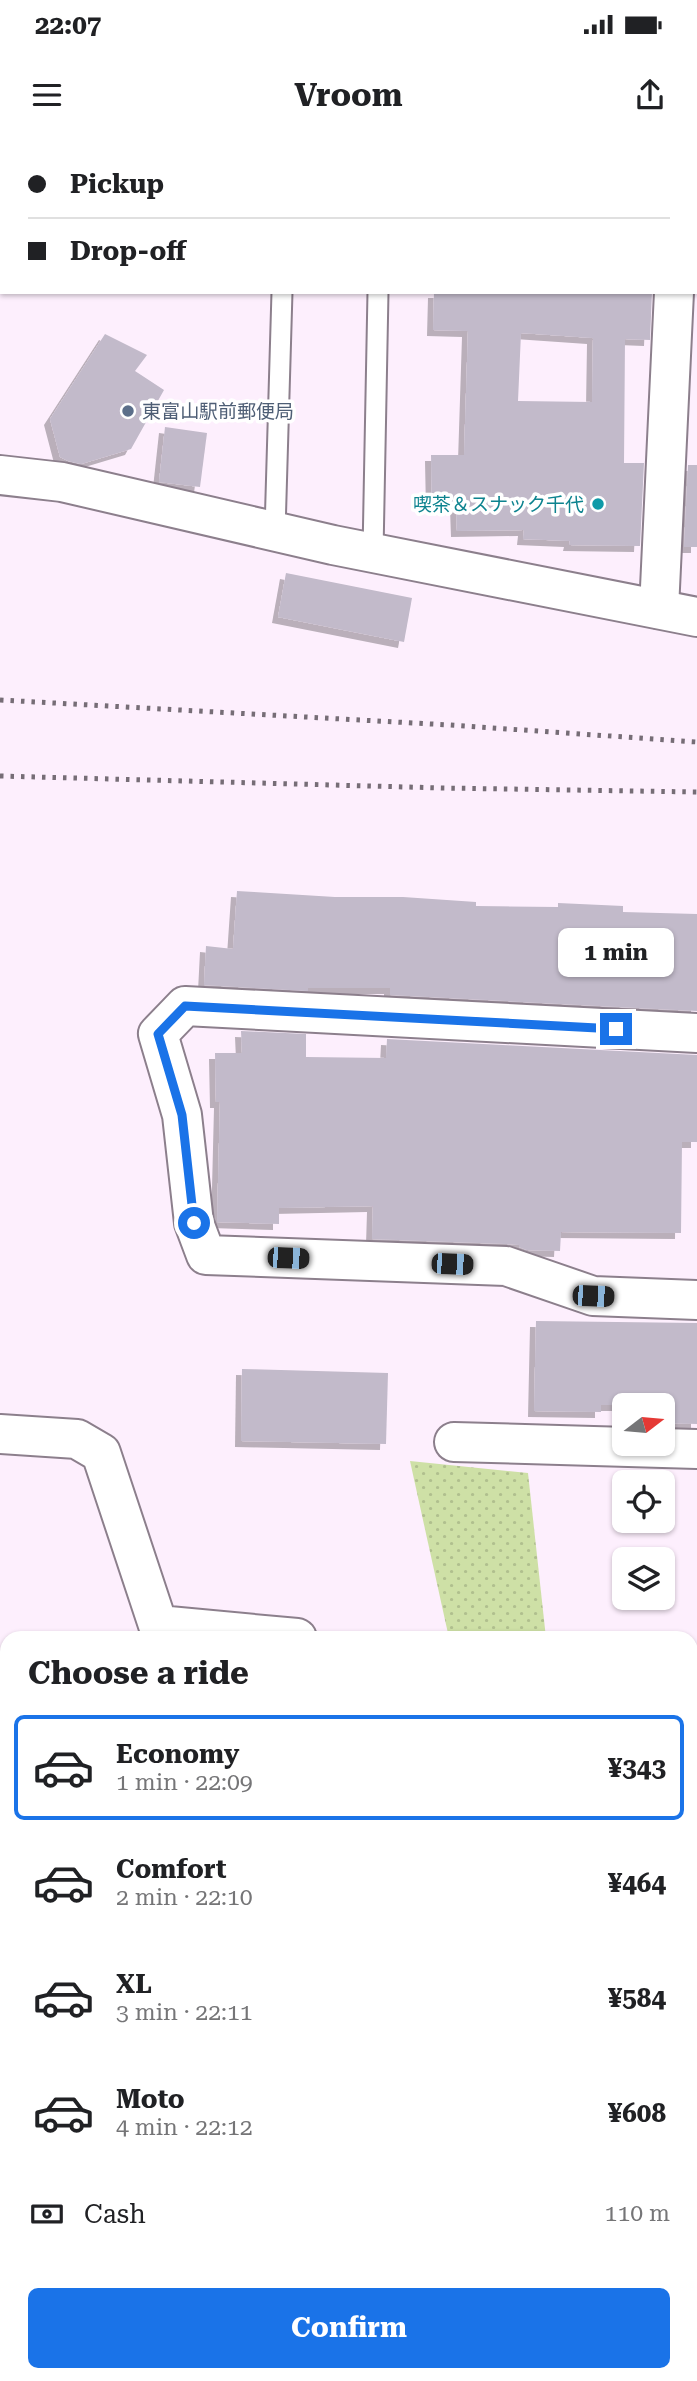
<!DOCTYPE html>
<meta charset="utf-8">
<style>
body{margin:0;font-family:"Roboto Serif","Noto Sans JP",serif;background:#f2f2f2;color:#202124;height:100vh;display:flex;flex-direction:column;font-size:26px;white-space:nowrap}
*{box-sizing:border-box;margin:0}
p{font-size:23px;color:#757577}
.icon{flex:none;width:38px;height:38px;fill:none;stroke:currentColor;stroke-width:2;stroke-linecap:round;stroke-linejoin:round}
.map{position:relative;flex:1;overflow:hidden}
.side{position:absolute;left:0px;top:1491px;width:698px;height:751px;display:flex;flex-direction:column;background:#fff;border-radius:21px 21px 0 0;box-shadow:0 2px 5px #0004}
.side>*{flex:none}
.top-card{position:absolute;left:0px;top:0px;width:698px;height:154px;box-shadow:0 2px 5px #0004;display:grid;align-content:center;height:154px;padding:0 28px;background:#fff}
.needle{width:46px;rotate:74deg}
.fabs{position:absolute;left:612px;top:1253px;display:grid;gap:14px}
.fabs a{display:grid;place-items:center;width:63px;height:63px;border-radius:10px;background:#fff;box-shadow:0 2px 5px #0004;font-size:35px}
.end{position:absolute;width:32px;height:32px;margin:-16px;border:9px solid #1a73e8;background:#fff;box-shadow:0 0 0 4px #fff}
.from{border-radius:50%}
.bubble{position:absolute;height:49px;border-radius:10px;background:#fff;box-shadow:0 2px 5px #0004;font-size:23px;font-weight:700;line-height:49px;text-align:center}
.car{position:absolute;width:21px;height:42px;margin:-21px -10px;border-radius:9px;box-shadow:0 0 5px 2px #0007;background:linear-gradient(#222 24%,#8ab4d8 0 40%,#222 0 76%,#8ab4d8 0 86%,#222 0)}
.top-card b{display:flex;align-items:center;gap:24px;height:66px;font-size:26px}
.top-card b+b{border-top:2px solid #e0e0e0}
.top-card i{width:18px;height:18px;background:#202124}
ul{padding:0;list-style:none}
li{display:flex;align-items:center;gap:21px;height:105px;margin:0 14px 10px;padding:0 14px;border:4px solid transparent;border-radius:10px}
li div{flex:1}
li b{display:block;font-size:26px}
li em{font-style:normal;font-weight:700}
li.current{border-color:#1a73e8}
li>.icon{width:63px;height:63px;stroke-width:1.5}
h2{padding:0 28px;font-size:32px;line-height:84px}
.pay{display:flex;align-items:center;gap:18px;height:77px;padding:0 28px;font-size:26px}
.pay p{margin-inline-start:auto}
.cta{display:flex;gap:14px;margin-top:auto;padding:14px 28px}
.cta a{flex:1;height:80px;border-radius:10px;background:#1a73e8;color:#fff;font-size:28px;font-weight:700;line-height:80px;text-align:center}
.status{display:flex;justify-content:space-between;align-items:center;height:49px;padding:0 35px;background:#fff;direction:ltr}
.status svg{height:19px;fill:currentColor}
header{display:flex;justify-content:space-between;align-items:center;height:91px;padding:0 28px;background:#fff;font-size:32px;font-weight:700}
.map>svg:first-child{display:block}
.grass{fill:url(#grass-dots)}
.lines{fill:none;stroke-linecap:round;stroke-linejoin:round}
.stream{stroke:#4fd3ec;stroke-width:12}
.building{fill:#c2baca;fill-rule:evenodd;filter:url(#shadow)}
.service-casing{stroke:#8c7f8c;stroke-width:23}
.minor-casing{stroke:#8c7f8c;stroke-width:42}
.trunk-casing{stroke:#886f2f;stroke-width:42}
.service{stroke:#fff;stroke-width:19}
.minor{stroke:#fff;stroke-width:38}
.trunk{stroke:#d3b766;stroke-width:38}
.rail{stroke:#766d76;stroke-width:5;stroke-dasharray:3.5 7;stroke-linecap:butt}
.route{stroke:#1a73e8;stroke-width:9}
.service-dot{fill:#5c6f8a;stroke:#fff;stroke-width:2.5}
.culture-dot{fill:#0f9aa8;stroke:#fff;stroke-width:2.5}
.labels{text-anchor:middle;stroke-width:7;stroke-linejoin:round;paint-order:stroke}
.service-label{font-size:19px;fill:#4e5e75;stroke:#fff;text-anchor:start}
.culture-label{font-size:19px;fill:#0d838f;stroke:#fff;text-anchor:end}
</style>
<div class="status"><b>22:07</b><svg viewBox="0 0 49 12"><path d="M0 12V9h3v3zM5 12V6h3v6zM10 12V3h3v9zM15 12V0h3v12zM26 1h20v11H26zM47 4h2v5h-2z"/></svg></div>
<header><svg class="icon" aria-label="menu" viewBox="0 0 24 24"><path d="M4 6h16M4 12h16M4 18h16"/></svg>Vroom<svg class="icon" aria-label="share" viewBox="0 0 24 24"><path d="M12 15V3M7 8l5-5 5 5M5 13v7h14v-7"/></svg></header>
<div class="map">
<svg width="697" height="2241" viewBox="0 0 697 2241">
<defs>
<pattern id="grass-dots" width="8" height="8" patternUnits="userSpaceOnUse" patternTransform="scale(1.75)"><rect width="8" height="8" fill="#cee0a6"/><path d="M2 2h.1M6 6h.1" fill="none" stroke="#b0bf8e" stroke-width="1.8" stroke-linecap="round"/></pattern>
<filter id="shadow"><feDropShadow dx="-6" dy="6" stdDeviation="0" flood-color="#0004"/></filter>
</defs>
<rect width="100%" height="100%" fill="#fdeffd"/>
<polygon class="grass" points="410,1321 528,1333 546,1498 449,1498"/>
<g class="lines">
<g class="stream">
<polyline points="0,2106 7,2107"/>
<polyline points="0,2188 7,2185"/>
<polyline points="280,2235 289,2241"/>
</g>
</g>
<g class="building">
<path d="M434 152H652L650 200 625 199 624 323H644L640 406 569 405 570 401 523 399 524 390 457 391 456 363 432 364 431 315H464L468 191 433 190ZM521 193 593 198 592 262 518 261Z"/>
<polygon points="105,194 147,215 135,231 164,250 131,309 81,324 68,321 60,317 50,279"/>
<polygon points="165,287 207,293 200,347 159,342"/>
<polygon points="688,325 697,325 697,407 684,407"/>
<polygon points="286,433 412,458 404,502 278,477"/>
<polygon points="237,751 335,757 403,757 476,762 476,766 558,767 558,763 623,766 623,772 697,774 697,871 390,855 390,848 308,848 308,851 204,845 206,806 233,809"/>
<polygon points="241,891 306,894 306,917 386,918 387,899 697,915 697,1002 682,1002 681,1093 561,1092 560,1111 527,1110 519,1107 519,1105 507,1104 372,1099 373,1066 279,1068 279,1084 217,1082 220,962 216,962 215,913 242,913"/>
<polygon points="536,1181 697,1183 697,1284 663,1283 663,1265 601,1265 601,1272 534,1271"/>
<polygon points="242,1229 388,1233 386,1304 241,1301"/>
</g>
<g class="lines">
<g class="service-casing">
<g id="service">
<polyline points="275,391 282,152"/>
<polyline points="373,412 378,152"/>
</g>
</g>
<g class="minor-casing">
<g id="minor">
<polyline points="677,0 677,2"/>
<polyline points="0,335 62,342 333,405 697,477"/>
<polyline points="659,469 674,152"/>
<polyline points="697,893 185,866 158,894 182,975 194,1083 206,1115 506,1126 593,1156 697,1160"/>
<polyline points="0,1294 77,1299 101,1313 158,1485 297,1498"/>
<polyline points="454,1302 697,1309"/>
<polyline points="0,1985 7,1985"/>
<polyline points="0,2224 7,2222"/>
<polyline points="204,2235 211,2241"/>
<polyline points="611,2235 620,2241"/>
</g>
</g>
<g class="trunk-casing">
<g id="trunk">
<polyline points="691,1580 697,1570"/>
<polyline points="691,1764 697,1754"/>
<polyline points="691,1898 697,1889"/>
<polyline points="435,2241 439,2235"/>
<polyline points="501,2241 505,2235"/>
</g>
</g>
<use href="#service" class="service"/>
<use href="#minor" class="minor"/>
<use href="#trunk" class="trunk"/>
<g class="rail">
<polyline points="0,560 450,585 697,602"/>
<polyline points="0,636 443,648 697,652"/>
</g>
</g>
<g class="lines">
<polyline class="route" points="194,1083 182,975 158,894 185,866 616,889"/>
</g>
<circle class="service-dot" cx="128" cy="271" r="7"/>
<circle class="culture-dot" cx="598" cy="364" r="7"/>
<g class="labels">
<g class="service-label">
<text x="142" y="278">東富山駅前郵便局</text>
</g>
<g class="culture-label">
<text x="584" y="371">喫茶＆スナック千代</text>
</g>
</g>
</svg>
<div class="fabs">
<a><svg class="needle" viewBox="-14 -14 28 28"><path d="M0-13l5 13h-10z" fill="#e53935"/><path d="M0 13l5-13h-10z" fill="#757577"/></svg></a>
<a><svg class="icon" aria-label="locate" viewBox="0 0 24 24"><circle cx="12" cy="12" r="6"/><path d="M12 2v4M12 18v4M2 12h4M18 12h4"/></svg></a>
<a><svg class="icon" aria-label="layers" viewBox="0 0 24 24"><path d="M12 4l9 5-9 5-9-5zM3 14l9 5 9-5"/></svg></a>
</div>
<i class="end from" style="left:194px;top:1083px"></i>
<i class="end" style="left:616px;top:889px"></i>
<div class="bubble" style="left:558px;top:788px;width:116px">1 min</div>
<i class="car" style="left:288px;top:1118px;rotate:92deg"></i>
<i class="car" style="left:452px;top:1124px;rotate:92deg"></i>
<i class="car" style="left:593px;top:1156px;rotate:92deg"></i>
<div class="top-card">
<b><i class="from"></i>Pickup</b>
<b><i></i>Drop-off</b>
</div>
<section class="side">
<h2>Choose a ride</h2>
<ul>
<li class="current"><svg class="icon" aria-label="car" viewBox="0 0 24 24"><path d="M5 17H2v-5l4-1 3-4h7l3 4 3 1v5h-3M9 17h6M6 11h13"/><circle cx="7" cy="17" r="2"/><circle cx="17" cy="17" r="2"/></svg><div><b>Economy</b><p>1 min · 22:09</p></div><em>¥343</em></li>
<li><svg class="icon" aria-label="car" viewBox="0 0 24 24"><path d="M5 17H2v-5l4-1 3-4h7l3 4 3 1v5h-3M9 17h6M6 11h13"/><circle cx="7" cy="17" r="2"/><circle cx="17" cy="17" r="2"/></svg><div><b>Comfort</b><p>2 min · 22:10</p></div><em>¥464</em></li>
<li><svg class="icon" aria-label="car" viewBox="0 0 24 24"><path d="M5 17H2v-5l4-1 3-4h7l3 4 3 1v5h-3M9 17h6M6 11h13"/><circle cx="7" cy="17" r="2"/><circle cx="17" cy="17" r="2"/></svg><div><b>XL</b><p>3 min · 22:11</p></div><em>¥584</em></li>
<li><svg class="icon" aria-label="car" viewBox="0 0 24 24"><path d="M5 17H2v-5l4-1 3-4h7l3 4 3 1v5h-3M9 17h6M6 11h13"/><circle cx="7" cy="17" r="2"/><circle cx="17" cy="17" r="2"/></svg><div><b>Moto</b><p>4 min · 22:12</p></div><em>¥608</em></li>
</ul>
<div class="pay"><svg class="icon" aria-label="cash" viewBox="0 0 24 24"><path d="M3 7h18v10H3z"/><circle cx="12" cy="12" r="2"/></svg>Cash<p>110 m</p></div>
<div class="cta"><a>Confirm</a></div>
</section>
</div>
